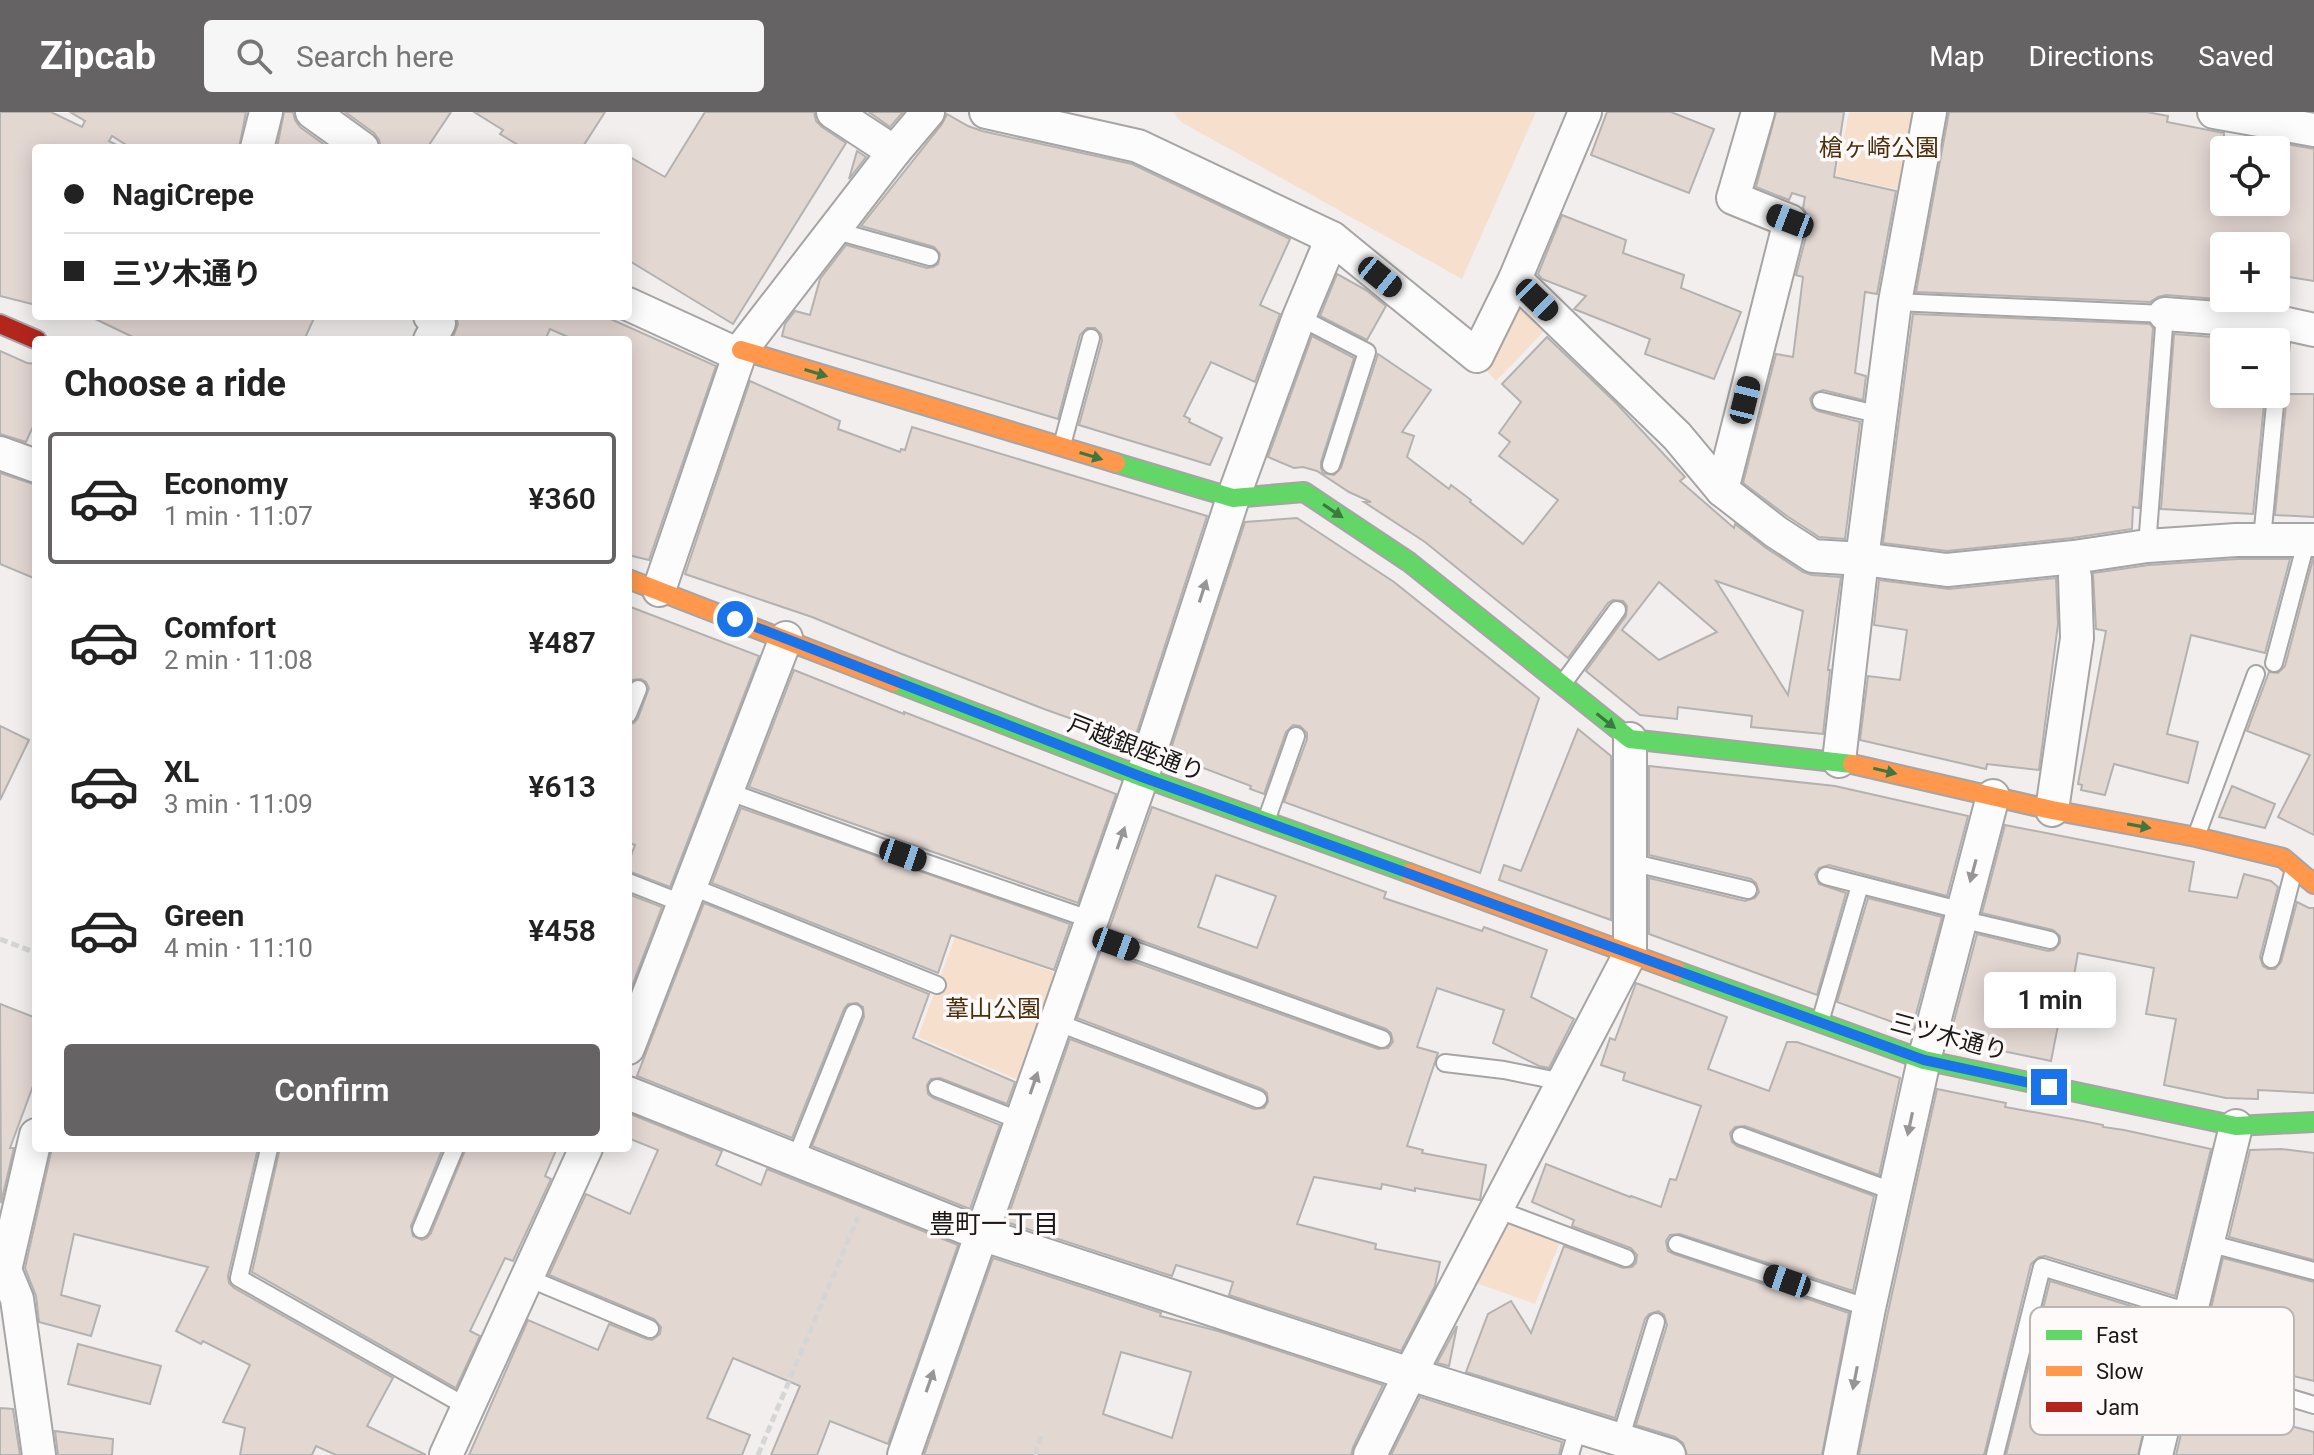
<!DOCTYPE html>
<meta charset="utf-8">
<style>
body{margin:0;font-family:Roboto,"Noto Sans JP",sans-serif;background:#f6f6f6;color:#222;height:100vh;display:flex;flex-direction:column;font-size:30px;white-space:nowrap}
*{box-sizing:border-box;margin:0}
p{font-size:26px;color:#767676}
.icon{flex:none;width:44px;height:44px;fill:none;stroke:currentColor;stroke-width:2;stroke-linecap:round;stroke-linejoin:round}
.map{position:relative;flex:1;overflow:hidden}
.panel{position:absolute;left:32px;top:224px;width:600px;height:816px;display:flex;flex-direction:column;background:#fff;border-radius:8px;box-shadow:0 4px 20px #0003}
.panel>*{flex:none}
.guide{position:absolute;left:32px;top:32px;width:600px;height:176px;border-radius:8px;box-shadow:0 4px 20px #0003;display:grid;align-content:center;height:176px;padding:0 32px;background:#fff}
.controls{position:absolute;left:2210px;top:24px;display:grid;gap:16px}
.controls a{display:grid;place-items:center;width:80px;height:80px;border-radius:8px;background:#fff;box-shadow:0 4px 20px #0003;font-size:40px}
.end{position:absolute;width:36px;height:36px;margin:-18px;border:10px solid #1a73e8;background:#fff;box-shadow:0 0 0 4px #fff}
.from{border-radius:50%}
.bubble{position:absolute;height:56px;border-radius:8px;background:#fff;box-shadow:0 4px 20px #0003;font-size:26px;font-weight:600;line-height:56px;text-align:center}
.car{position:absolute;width:24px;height:48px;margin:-24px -12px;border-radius:10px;box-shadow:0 0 6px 2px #0007;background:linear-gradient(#222 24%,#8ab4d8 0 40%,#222 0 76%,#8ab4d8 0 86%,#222 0)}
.guide b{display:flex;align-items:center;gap:28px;height:76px;font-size:30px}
.guide b+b{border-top:2px solid #e0e0e0}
.guide i{width:20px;height:20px;background:#222}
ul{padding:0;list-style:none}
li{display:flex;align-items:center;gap:24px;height:132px;margin:0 16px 12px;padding:0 16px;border:4px solid transparent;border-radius:8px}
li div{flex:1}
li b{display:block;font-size:30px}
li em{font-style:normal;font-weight:600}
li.active{border-color:#656363}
li>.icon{width:72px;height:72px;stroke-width:1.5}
h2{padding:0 32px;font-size:36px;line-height:96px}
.cta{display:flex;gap:16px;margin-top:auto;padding:16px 32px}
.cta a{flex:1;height:92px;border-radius:8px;background:#656363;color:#fff;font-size:32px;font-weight:600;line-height:92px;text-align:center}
header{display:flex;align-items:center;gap:48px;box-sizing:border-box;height:112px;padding:0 40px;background:#656363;color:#fff}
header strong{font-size:38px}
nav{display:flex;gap:44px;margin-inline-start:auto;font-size:28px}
.search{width:560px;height:72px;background:#f6f6f6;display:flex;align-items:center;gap:20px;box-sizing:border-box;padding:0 28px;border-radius:8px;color:#767676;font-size:30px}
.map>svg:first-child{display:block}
.green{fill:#f6e0cd}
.building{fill:#e3d7d2;stroke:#b3b2b0;stroke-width:2;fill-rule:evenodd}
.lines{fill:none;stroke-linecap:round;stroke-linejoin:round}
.lane-casing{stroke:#a6a4a4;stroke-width:20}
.street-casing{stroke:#a6a4a4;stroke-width:36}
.fast-casing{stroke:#a6a4a4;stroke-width:22}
.slow-casing{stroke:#a6a4a4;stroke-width:22}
.jam-casing{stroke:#a6a4a4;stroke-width:22}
.path{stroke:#d6d5d5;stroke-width:5;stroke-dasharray:8 4;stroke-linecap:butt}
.lane{stroke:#fdfcfc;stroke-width:16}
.street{stroke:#fdfcfc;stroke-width:32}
.fast{stroke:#63d668;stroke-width:18}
.slow{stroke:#ff974d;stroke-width:18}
.jam{stroke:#b3261e;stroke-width:18}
.oneway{fill:#3e7740}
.oneway2{fill:#979595}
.route{stroke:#1a73e8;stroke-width:10}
.labels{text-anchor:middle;stroke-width:7;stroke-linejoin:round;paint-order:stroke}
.park-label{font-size:24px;fill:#4c2e0c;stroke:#fffafa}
.street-label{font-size:24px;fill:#1a1818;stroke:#fffafa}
.neighbourhood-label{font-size:26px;fill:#1a1818;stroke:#fffafa}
.key{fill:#fffafa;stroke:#bab6b6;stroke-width:2}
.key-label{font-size:22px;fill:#1a1818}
</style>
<header>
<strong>Zipcab</strong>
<div class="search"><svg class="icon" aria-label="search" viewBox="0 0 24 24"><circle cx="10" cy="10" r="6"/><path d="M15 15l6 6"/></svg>Search here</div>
<nav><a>Map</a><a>Directions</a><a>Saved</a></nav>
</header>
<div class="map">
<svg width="2314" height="1343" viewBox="0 0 2314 1343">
<rect width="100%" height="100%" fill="#f1eeed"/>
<g class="green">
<polygon points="1173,0 1536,0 1462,167 1181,10"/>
<polygon points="1849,0 1925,0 1910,80 1836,64"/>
<polygon points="1517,179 1551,212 1496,269 1482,253"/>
<polygon points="955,825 1065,864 1025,971 918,925"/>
<polygon points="1498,1107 1560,1130 1535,1192 1465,1167"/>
</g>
<g class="building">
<polygon points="0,0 51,0 82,15 85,9 70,0 246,0 239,36 131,36 112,24 109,29 122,36 36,36 36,193 0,184"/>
<polygon points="284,0 293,0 295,8 300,15 329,36 277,36"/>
<polygon points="345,0 451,0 427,36 381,36 379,28 374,21"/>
<polygon points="474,0 605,0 582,36 523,36 500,22 503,18"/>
<polygon points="705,0 814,0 816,9 822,15 846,31 733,212 628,148 628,44 665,65"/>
<polygon points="869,0 903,0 890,15"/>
<polygon points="1607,0 1671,0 1714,17 1689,81 1591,43"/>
<polygon points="1776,0 1844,0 1834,65 1896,79 1877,182 1865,180 1855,261 1866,264 1863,288 1823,278 1814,281 1810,287 1813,296 1818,299 1860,310 1845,427 1819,425 1787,404 1743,371 1776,242 1793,245 1803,165 1796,163 1809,113 1808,104 1803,96 1805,85 1792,81 1789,88 1756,75"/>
<polygon points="1949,0 2147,0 2168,4 2167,10 2224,21 2224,90 2276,90 2276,64 2281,31 2314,37 2314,169 2276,163 2276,134 2224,134 2224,186 2257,186 2257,190 2166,183 2158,185 2150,190 1916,180"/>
<polygon points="947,2 968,14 982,19 1132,52 1290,127 1260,193 1280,202 1255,270 1211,250 1184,304 1190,307 1189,310 1222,326 1210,353 1079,313 1102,229 1101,222 1095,216 1087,216 1080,223 1058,307 782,224 785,212 795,199 810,203 820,167 846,133 927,156 933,155 938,152 940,142 934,135 861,114 942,12"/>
<polygon points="857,39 866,45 849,67"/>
<polygon points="1562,103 1626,128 1623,141 1684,163 1681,176 1741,200 1714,267 1645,242 1650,227 1574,197 1586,184 1542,167 1538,162"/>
<polygon points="1337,162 1366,178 1386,194 1367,228 1320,204"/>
<polygon points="1913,202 2150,212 2153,216 2139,396 2133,395 2132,417 2072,426 1947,439 1883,431"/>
<polygon points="89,204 315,204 304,228 139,228"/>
<polygon points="456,204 604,204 716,254 649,448 628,443 628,228 575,228 550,217 545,228 452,228 458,212"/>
<polygon points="2174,222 2251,228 2250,230 2224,230 2224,282 2265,282 2253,402 2161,397"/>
<path d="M1312 224 1354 246 1321 350V356L1323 361 1334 363 1341 356 1378 242 1431 278 1402 320 1414 324 1407 345 1449 377 1451 373 1471 388 1470 390 1523 432 1558 388 1499 344 1510 330 1499 321 1521 290 1502 272 1547 225 1616 291 1685 365 1680 369 1734 416 1735 412 1766 436 1803 460 1812 463 1841 465 1828 558H1830L1823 622 1751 615 1752 604 1678 595 1677 607 1640 603 1586 559 1626 504 1627 494 1623 489 1613 488 1608 491 1568 546 1425 430 1364 390H1371L1349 380 1317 359 1303 355 1294 356 1268 345ZM1716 469 1803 499 1788 583 1741 508ZM1659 470 1717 520 1659 548 1622 518Z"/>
<polygon points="0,239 27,251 36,252 36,308 26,330 0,322"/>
<polygon points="750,269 840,309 838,317 900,340 901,337 905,338 912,315 1207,404 1134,629 1044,597 897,540 812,505 685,462"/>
<polygon points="2287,282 2314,282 2314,405 2275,403"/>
<polygon points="0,361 36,373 36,467 0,452"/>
<polygon points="1297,406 1394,470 1539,586 1480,761 1284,690 1307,627 1307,621 1300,614 1293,613 1286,620 1264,682 1250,677 1251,674 1169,643 1245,410"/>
<polygon points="2237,447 2290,447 2265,541 2191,523 2167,622 2198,630 2188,671 2114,652 2105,683 2081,678 2082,673 2078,672 2106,519 2096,517 2093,461 2149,453"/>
<polygon points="2313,447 2314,447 2314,723 2278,705 2310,643 2247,619 2269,560 2278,561 2285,554"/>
<polygon points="2056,466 2058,512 2039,658 1987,652 1986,657 1860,628 1868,564 1900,568 1907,518 1874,513 1879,468 1949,477"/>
<polygon points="628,494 759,544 670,775 628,759 628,752 635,733 628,730 628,613 634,611 638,606 649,576 646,570 641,567 632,568 628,573"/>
<polygon points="794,558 904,602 904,600 1116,682 1078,791 749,675"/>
<polygon points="0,614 29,628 0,688"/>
<polygon points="1578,617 1611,644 1611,808 1499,768 1504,753 1521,759"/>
<polygon points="1649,654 1835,674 1968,704 1947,784 1829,753 1819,756 1815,762 1819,772 1846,781 1817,883 1649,822 1649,766 1745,789 1755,786 1759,780 1756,771 1751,767 1649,743"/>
<polygon points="2232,674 2275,692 2265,716 2219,705"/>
<path d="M1152 695 1386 780 1384 786 1482 819 1484 815 1547 838 1531 885 1574 907 1549 956 1539 954 1493 931 1504 898 1437 876 1417 935 1438 941 1407 1034 1423 1038 1422 1041 1486 1053 1480 1088 1415 1076V1079L1382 1072 1381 1077 1314 1065 1297 1112 1376 1132 1375 1137 1440 1150 1435 1174 1401 1239 1229 1183 1233 1170 1176 1153 1172 1164 1006 1110 1070 927 1254 997 1264 996 1268 990 1267 981 1262 977 1077 906 1101 838 1378 937 1388 936 1393 930 1391 921 1386 917 1109 817ZM1216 763 1276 784 1257 836 1198 815Z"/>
<polygon points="741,696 1070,812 1054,858 951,823 938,861 712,771"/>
<polygon points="2005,713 2194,750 2189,779 2237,786 2244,762 2271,769 2278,775 2260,845 2263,854 2268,857 2275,857 2281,850 2297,790 2309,796 2314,796 2314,981 2258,978 2258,987 2226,986 2164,973 2176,907 2146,902 2154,856 2078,841 2073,869 2067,868 2051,949 1949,928 1977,822 2048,839 2054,838 2060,831 2060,824 2053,818 1982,801"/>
<polygon points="628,782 662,795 629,882 628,882"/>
<polygon points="1868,786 1942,805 1912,917 1837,890"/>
<polygon points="704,791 929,882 913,926 1015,970 1007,992 940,966 931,967 927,973 928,982 933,986 1000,1013 970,1097 812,1034 864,905 863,895 857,891 848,892 844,897 792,1026 637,964"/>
<polygon points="1636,871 1727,905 1708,957 1769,979 1787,930 1797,930 1900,966 1879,1063 1745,1014 1735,1015 1730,1021 1732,1030 1737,1034 1874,1084 1853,1179 1680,1122 1670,1123 1666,1129 1668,1139 1674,1142 1849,1201 1822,1343 1687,1343 1683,1331 1675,1325 1636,1313 1667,1213 1664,1203 1658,1199 1649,1202 1645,1207 1615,1306 1466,1260 1488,1202 1511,1189 1531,1221 1564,1134 1623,1156 1632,1155 1636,1151 1637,1143 1631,1136 1572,1114 1574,1108 1532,1090 1546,1052 1630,1085 1631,1084 1661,1095 1670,1067 1676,1068 1701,994 1623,968 1625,961 1601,953 1610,926 1615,928"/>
<polygon points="0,892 36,906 36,966 10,1036 14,1036 1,1091"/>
<polygon points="1937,977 2006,991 2005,995 2083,1009 2103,1013 2103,1015 2124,1018 2211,1037 2175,1184 2045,1144 2039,1145 2031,1152 1984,1343 1859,1343 1888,1200"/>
<polygon points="628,1001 722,1039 716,1053 761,1073 767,1057 958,1133 888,1332 830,1309 817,1343 771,1343 800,1274 733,1246 707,1306 750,1323 742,1343 469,1343 528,1208 598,1238 609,1212 647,1227 652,1228 660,1222 661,1215 654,1207 549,1163 586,1082 630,1102 658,1038 628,1026"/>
<polygon points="52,1036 258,1036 228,1164 229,1171 234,1176 393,1266 367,1314 426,1343 336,1343 316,1334 312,1343 240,1343 245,1316 223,1310 250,1253 203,1229 201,1232 176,1219 208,1155 74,1122 61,1183 100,1194 91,1224 39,1210 36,1184 25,1156"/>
<polygon points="280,1036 443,1036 411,1114 413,1124 422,1128 427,1126 431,1121 466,1036 557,1036 545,1064 551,1067 513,1149 505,1146 470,1219 480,1224 456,1276 252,1160"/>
<polygon points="2281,1037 2314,1041 2314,1148 2229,1125 2250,1038"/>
<path d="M993 1146 1161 1201 1160 1204 1218 1219 1383 1273 1353 1335 1351 1343H924ZM1121 1240 1191 1260 1172 1326 1103 1302Z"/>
<polygon points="2223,1146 2314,1170 2314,1269 2256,1255 2253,1263 2199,1247"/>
<polygon points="2050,1169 2170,1206 2138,1343 2006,1343"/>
<polygon points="1457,1214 1449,1254 1437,1251"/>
<polygon points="78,1232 161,1254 150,1292 68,1272"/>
<polygon points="2194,1268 2246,1284 2241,1301 2314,1320 2314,1343 2176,1343"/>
<polygon points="1420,1285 1562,1330 1559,1343 1391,1343"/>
<polygon points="0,1296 13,1297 20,1343 0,1343"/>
<polygon points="55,1319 113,1327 112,1343 58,1343"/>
</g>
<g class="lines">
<g class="lane-casing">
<g id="lane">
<polyline points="833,118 930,145"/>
<polyline points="1895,190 2165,202 2147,434"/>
<polyline points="1299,205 1367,240 1331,353"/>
<polyline points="2276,279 2283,211"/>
<polyline points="1821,289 1881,303"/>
<polyline points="1062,333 1091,226"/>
<polyline points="2262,427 2276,282"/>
<polyline points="2274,551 2307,427"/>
<polyline points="1564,570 1617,498"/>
<polyline points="628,602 638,577"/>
<polyline points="727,679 903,743 1092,808"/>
<polyline points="1266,709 1296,624"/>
<polyline points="2197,722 2256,562"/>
<polyline points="1630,750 1748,778"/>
<polyline points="1826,764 1963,799"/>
<polyline points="628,770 684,792"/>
<polyline points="690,774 937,873"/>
<polyline points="1960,807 2050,828"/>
<polyline points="1087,821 1382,927"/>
<polyline points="2271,847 2293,761"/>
<polyline points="1056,910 1258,987"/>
<polyline points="1820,910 1860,773"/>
<polyline points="1445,951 1504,958 1563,970"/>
<polyline points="937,976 1021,1009"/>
<polyline points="1741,1024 1895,1080"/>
<polyline points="269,1037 239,1166 469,1296"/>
<polyline points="795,1048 854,901"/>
<polyline points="1496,1097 1626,1146"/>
<polyline points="421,1117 455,1036"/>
<polyline points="2208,1131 2314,1159"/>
<polyline points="1677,1132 1869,1196"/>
<polyline points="528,1166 650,1217"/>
<polyline points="2179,1252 2314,1293"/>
<polyline points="1620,1328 1656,1210"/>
<polyline points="1570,1343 1578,1316"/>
<polyline points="1995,1343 2042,1155 2192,1201"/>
</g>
</g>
<g class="street-casing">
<g id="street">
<polyline points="312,0 362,36"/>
<polyline points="986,0 1138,34 1332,126 1477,244 1515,167 1585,0"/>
<polyline points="2214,0 2314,18"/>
<polyline points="257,36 266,0"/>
<polyline points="894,40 928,0"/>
<polyline points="1515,167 1677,324 1722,378 1776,420 1813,444 1862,447 1947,458 2074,445 2147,434 2236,428 2314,428"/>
<polyline points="628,192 739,243"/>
<polyline points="2165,202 2283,211 2314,218"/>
<polyline points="430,204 439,211 430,228"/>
<polyline points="0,341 36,354"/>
<polyline points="1722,378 1790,109 1733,86 1758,0"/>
<polyline points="659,478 741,238 894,40 833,0"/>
<polyline points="1839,649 1862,447 1895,190 1930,0"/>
<polyline points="2052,698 2077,526 2075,465"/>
<polyline points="628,936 786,526"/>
<polyline points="628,981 981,1122 1410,1262 1669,1343"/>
<polyline points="36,1023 5,1158 17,1187 39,1343"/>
<polyline points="446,1343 586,1036"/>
<polyline points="904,1343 1142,665 1233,386 1299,205 1332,126"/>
<polyline points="1370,1343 1410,1262 1630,842 1630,627"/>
<polyline points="1840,1343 1869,1196 1924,948 1993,684"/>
<polyline points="2156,1343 2236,1014"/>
</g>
</g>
<g class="fast-casing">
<g id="fast">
<polyline points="1116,351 1233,386 1304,380 1409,450 1630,627 1852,652"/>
<polyline points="894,570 1142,665 1409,761"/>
<polyline points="1677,859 1924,948 2236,1014 2314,1010"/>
</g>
</g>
<g class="slow-casing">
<g id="slow">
<polyline points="741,238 1116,351"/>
<polyline points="628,467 894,570"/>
<polyline points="1852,652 2052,698 2196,725 2283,746 2314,772"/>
<polyline points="1409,761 1677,859"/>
</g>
</g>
<g class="jam-casing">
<polyline id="jam" points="0,212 37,228"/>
</g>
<g class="path">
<polyline points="0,827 36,841"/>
<polyline points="758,1343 858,1105"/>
<polyline points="1035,1343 1042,1321"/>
</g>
<use href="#lane" class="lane"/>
<use href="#street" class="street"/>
<use href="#fast" class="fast"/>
<use href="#slow" class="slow"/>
<use href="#jam" class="jam"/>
</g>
<defs><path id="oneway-solid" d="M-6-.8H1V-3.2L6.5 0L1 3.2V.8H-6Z" transform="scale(2)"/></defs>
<g class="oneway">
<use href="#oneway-solid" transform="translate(816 261) rotate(17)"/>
<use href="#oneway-solid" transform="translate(1091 344) rotate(17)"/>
<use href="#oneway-solid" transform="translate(1333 399) rotate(34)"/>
<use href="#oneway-solid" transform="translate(1606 609) rotate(38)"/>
<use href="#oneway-solid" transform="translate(1885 659) rotate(13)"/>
<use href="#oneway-solid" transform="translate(2139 714) rotate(10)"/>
</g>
<g class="oneway2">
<use href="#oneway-solid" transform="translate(1203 479) rotate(-72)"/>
<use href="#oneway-solid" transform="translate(1121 726) rotate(-71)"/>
<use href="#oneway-solid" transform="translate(1973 759) rotate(105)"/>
<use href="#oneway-solid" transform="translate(1034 971) rotate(-71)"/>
<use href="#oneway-solid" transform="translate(1910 1012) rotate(102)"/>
<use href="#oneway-solid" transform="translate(1855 1266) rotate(101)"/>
<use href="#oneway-solid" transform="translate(930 1269) rotate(-71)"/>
</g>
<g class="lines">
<polyline class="route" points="735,507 1142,665 1924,948 2049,975"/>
</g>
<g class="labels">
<g class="park-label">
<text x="1879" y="44">槍ヶ崎公園</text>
<text x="993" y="905">葦山公園</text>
</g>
<g class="street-label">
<text transform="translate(1136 636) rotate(21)" y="8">戸越銀座通り</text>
<text transform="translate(1949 925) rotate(15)" y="8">三ツ木通り</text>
</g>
<g class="neighbourhood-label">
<text x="994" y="1121">豊町一丁目</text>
</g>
</g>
<rect x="2030" y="1195" width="264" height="128" rx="12" class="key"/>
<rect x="2046" y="1218" width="36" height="10" fill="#63d668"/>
<rect x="2046" y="1254" width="36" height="10" fill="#ff974d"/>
<rect x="2046" y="1290" width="36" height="10" fill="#b3261e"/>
<g class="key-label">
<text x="2096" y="1231">Fast</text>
<text x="2096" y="1267">Slow</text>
<text x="2096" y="1303">Jam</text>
</g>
</svg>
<div class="controls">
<a><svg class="icon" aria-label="locate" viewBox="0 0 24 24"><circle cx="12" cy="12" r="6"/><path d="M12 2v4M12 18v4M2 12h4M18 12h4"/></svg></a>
<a>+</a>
<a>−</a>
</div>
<i class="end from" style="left:735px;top:507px"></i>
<i class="end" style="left:2049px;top:975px"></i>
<div class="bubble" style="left:1984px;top:860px;width:132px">1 min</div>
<i class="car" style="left:1790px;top:109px;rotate:291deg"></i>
<i class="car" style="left:1380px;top:165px;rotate:129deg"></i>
<i class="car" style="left:1537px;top:188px;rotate:134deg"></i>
<i class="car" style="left:1745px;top:288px;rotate:14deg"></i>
<i class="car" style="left:903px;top:743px;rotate:109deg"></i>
<i class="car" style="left:1116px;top:832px;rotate:110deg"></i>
<i class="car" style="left:1787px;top:1169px;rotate:289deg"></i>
<div class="guide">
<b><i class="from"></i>NagiCrepe</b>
<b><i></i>三ツ木通り</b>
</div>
<section class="panel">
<h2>Choose a ride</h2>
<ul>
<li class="active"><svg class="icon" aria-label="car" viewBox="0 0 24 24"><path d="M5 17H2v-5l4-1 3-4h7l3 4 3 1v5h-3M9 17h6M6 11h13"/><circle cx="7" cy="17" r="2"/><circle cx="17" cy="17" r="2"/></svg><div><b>Economy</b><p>1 min · 11:07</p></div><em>¥360</em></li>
<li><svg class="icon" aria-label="car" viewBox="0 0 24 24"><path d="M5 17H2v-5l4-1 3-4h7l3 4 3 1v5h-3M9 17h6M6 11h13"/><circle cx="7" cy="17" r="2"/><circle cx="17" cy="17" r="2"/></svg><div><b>Comfort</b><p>2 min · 11:08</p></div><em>¥487</em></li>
<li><svg class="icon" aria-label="car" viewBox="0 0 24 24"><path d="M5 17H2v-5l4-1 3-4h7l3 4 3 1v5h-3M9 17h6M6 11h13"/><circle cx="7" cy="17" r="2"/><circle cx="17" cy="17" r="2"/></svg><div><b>XL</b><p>3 min · 11:09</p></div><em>¥613</em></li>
<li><svg class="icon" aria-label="car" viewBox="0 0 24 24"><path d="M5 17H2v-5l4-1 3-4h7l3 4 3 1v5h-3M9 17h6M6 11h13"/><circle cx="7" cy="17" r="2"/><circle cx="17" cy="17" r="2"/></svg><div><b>Green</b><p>4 min · 11:10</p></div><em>¥458</em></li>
</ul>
<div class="cta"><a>Confirm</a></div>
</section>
</div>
